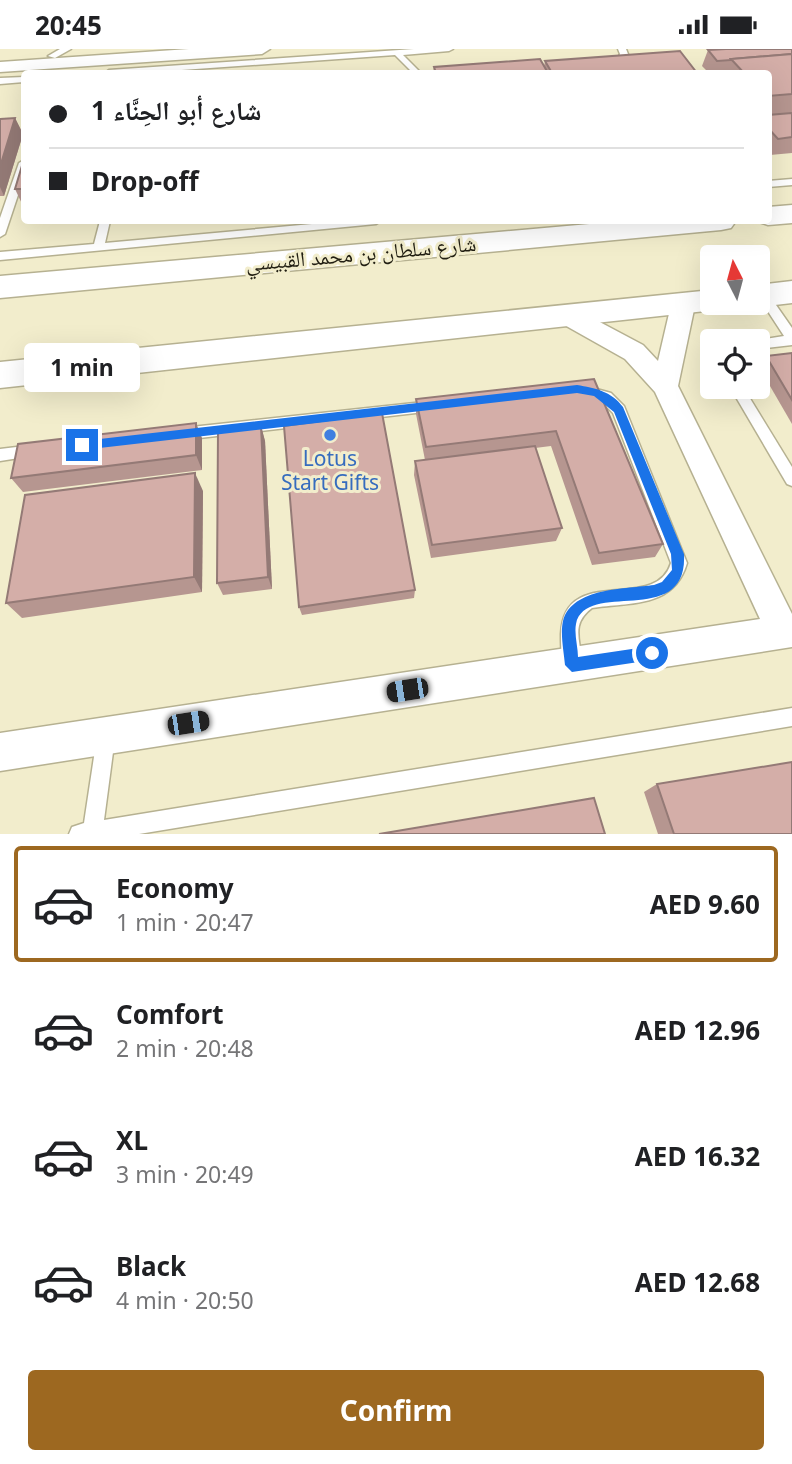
<!DOCTYPE html>
<meta charset="utf-8">
<style>
body{margin:0;font-family:"Noto Sans","Noto Naskh Arabic",sans-serif;background:#f6f6f6;color:#202124;height:100vh;display:flex;flex-direction:column;font-size:26px;white-space:nowrap}
*{box-sizing:border-box;margin:0}
p{font-size:23px;color:#757577}
.icon{flex:none;width:38px;height:38px;fill:none;stroke:currentColor;stroke-width:2;stroke-linecap:round;stroke-linejoin:round}
.map{position:relative;height:785px;overflow:hidden}
.sheet{display:flex;flex-direction:column;background:#fff;flex:1}
.sheet>*{flex:none}
.guide{position:absolute;left:21px;top:21px;width:751px;height:154px;border-radius:7px;box-shadow:0 7px 28px #0002;display:grid;align-content:center;height:154px;padding:0 28px;background:#fff}
.needle{width:46px;rotate:354deg}
.tools{position:absolute;left:700px;top:196px;display:grid;gap:14px}
.tools a{display:grid;place-items:center;width:70px;height:70px;border-radius:7px;background:#fff;box-shadow:0 7px 28px #0002;font-size:35px}
.end{position:absolute;width:32px;height:32px;margin:-16px;border:9px solid #1a73e8;background:#fff;box-shadow:0 0 0 4px #fff}
.from{border-radius:50%}
.bubble{position:absolute;height:49px;border-radius:7px;background:#fff;box-shadow:0 7px 28px #0002;font-size:23px;font-weight:700;line-height:49px;text-align:center}
.car{position:absolute;width:21px;height:42px;margin:-21px -10px;border-radius:9px;box-shadow:0 0 5px 2px #0007;background:linear-gradient(#222 24%,#8ab4d8 0 40%,#222 0 76%,#8ab4d8 0 86%,#222 0)}
.guide b{display:flex;align-items:center;gap:24px;height:66px;font-size:26px}
.guide b+b{border-top:2px solid #e0e0e0}
.guide i{width:18px;height:18px;background:#202124}
ul{padding:12px 0 0;list-style:none}
li{display:flex;align-items:center;gap:21px;height:116px;margin:0 14px 10px;padding:0 14px;border:4px solid transparent;border-radius:7px}
li div{flex:1}
li b{display:block;font-size:26px}
li em{font-style:normal;font-weight:700}
li.selected{border-color:#9d6820}
li>.icon{width:63px;height:63px;stroke-width:1.5}
.cta{display:flex;gap:14px;margin-top:auto;padding:14px 28px}
.cta a{flex:1;height:80px;border-radius:7px;background:#9d6820;color:#fff;font-size:28px;font-weight:700;line-height:80px;text-align:center}
.status{display:flex;justify-content:space-between;align-items:center;height:49px;padding:0 35px;background:#fff;direction:ltr}
.status svg{height:19px;fill:currentColor}
.map>svg:first-child{display:block}
.lines{fill:none;stroke-linecap:round;stroke-linejoin:round}
.lane-casing{stroke:#b6b191;stroke-width:3}
.street-casing{stroke:#b6b191;stroke-width:3}
.secondary-casing{stroke:#b6b191;stroke-width:3}
.lane{fill:#fff;fill-rule:evenodd}
.street{fill:#fff;fill-rule:evenodd}
.secondary{fill:#fff;fill-rule:evenodd}
.wall{fill:#b69690}
.shaded-wall{fill:#947a76}
.building{fill:#d4aea8;stroke:#947a76;stroke-width:2}
.route{fill:#1a73e8}
.shop-dot{fill:#3f7fe0;stroke:#f2edcc;stroke-width:2.5}
.labels{text-anchor:middle;stroke-width:6;stroke-linejoin:round;paint-order:stroke}
.street-label{font-size:21px;fill:#211e12;stroke:#f2edcc}
.shop-label{font-size:21px;fill:#366cbe;stroke:#f2edcc}
</style>
<div class="status"><b>20:45</b><svg viewBox="0 0 49 12"><path d="M0 12V9h3v3zM5 12V6h3v6zM10 12V3h3v9zM15 12V0h3v12zM26 1h20v11H26zM47 4h2v5h-2z"/></svg></div>
<div class="map">
<svg width="792" height="785" viewBox="0 0 792 785">
<rect width="100%" height="100%" fill="#f2edcc"/>
<g class="lines">
<g class="lane-casing">
<g id="lane">
<polygon points="60,0 71,0 55,9 48,7"/>
<polygon points="414,0 453,0 449,2 403,6 421,24 413,24 395,6 139,24 105,24 109,21"/>
<polygon points="618,0 626,0 628,5 624,13 606,17 606,13 618,9 620,5"/>
<polygon points="24,28 24,33 0,35 0,29"/>
<polygon points="24,111 24,128 5,185 0,188 0,169 19,114"/>
<polygon points="792,130 792,136 768,138 768,132"/>
<polygon points="100,172 110,172 105,194 345,172 381,172 376,175 0,211 0,203 94,195"/>
<polygon points="763,242 767,243 792,279 792,296 758,300 758,292 753,292 784,287 758,247 759,243"/>
<path d="M582 336 611 344 624 357 687 514C674 559 631 553 592 559 565 579 588 599 578 622L572 625 566 622C561 611 561 597 561 585 564 513 656 565 671 514L613 364 601 352 577 345 575 341Z"/>
<polygon points="730,338 743,338 792,418 792,437 787,435"/>
<polygon points="433,352 440,357 433,362 182,391 177,389 175,385 177,381 182,379"/>
<polygon points="33,396 38,398 40,402 38,406 0,412 0,400"/>
<polygon points="792,659 792,677 139,785 69,785 72,778 84,774 97,688 100,682 106,679 112,682 115,688 104,771"/>
</g>
</g>
<g class="street-casing">
<g id="street">
<polygon points="189,0 270,0 262,5 0,23 0,13"/>
<polygon points="683,248 691,250 695,256 678,337 792,565 792,598 0,722 0,684 760,570 655,343 625,310 561,274 558,268 561,262 570,259 579,262 643,296 658,312 671,256 675,250"/>
</g>
</g>
<g class="secondary-casing">
<g id="secondary">
<polygon points="792,156 792,174 768,176 756,172 768,172 768,158"/>
<polygon points="623,172 736,172 731,179 721,181 0,249 0,227"/>
<polygon points="792,232 792,254 758,258 746,254 758,254 758,236"/>
<polygon points="712,241 712,254 727,254 724,260 0,339 0,313"/>
</g>
</g>
<use href="#lane" class="lane"/>
<use href="#street" class="street"/>
<use href="#secondary" class="secondary"/>
</g>
<g class="wall">
<polygon points="792,0 792,104 770,106 768,104 768,24 709,24 702,17 708,1"/>
<polygon points="545,12 697,24 433,24 434,18 544,18"/>
<polygon points="15,69 23,85 4,147 0,147 0,70"/>
<polygon points="24,110 24,159 15,140"/>
<polygon points="792,304 792,375 759,318 766,307"/>
<polygon points="594,330 663,495 655,508 592,516 551,397 535,399 562,479 556,492 431,509 414,426 415,412 425,411 416,365 416,350"/>
<polygon points="261,377 265,392 272,540 223,546 217,534"/>
<polygon points="202,389 202,421 23,443 11,429"/>
<polygon points="203,442 202,543 22,569 6,554"/>
<polygon points="415,541 414,549 302,566 299,558"/>
<polygon points="657,735 792,785 658,785 644,743"/>
</g>
<g class="shaded-wall">
<polygon points="15,69 23,85 4,147 0,138 0,118"/>
<polygon points="196,374 202,389 202,421 196,406"/>
<polygon points="261,377 265,392 272,540 268,528"/>
<polygon points="195,424 203,442 202,543 194,528"/>
</g>
<g class="building">
<polygon points="726,0 792,0 792,5 731,10 732,11 717,12 708,1"/>
<polygon points="680,2 697,24 552,24 545,12"/>
<polygon points="792,5 792,45 768,47 768,24 744,24 731,10"/>
<polygon points="540,10 548,24 436,24 434,18"/>
<polygon points="792,64 792,88 778,90 768,79 768,66"/>
<polygon points="15,69 0,118 0,70"/>
<polygon points="24,110 24,140 15,140"/>
<polygon points="792,304 792,351 766,307"/>
<polygon points="594,330 663,495 599,504 556,382 426,398 416,350"/>
<polygon points="382,364 415,541 299,558 284,377"/>
<polygon points="196,374 196,406 11,429 18,395"/>
<polygon points="261,377 268,528 217,534 218,382"/>
<polygon points="535,397 562,479 432,496 415,412"/>
<polygon points="195,424 194,528 6,554 25,446"/>
<polygon points="792,713 792,785 674,785 657,735"/>
<polygon points="594,749 605,785 379,785"/>
</g>
<path class="route" d="M577 336C595 339 611 342 623 358L684 505C688 581 586 529 576 575 574 585 578 598 578 608L652 597 658 604 652 611 572 623 565 616C564 603 560 585 563 572 572 538 627 540 654 536L662 533 672 521 671 505 614 363 594 347 577 344 82 401 77 396 82 392Z"/>
<circle class="shop-dot" cx="330" cy="386" r="7"/>
<g class="labels">
<g class="street-label">
<text transform="translate(361 205) rotate(-5)" y="7">شارع سلطان بن محمد القبيسي</text>
</g>
<g class="shop-label">
<text x="330" y="417">Lotus<tspan x="330" dy="24">Start Gifts</tspan></text>
</g>
</g>
</svg>
<div class="tools">
<a><svg class="needle" viewBox="-14 -14 28 28"><path d="M0-13l5 13h-10z" fill="#e53935"/><path d="M0 13l5-13h-10z" fill="#757577"/></svg></a>
<a><svg class="icon" aria-label="locate" viewBox="0 0 24 24"><circle cx="12" cy="12" r="6"/><path d="M12 2v4M12 18v4M2 12h4M18 12h4"/></svg></a>
</div>
<i class="end from" style="left:652px;top:604px"></i>
<i class="end" style="left:82px;top:396px"></i>
<div class="bubble" style="left:24px;top:294px;width:116px">1 min</div>
<i class="car" style="left:407px;top:641px;rotate:261deg"></i>
<i class="car" style="left:188px;top:674px;rotate:81deg"></i>
<div class="guide">
<b><i class="from"></i>شارع أبو الحِنَّاء 1</b>
<b><i></i>Drop-off</b>
</div>
</div>
<section class="sheet">
<ul>
<li class="selected"><svg class="icon" aria-label="car" viewBox="0 0 24 24"><path d="M5 17H2v-5l4-1 3-4h7l3 4 3 1v5h-3M9 17h6M6 11h13"/><circle cx="7" cy="17" r="2"/><circle cx="17" cy="17" r="2"/></svg><div><b>Economy</b><p>1 min · 20:47</p></div><em>AED 9.60</em></li>
<li><svg class="icon" aria-label="car" viewBox="0 0 24 24"><path d="M5 17H2v-5l4-1 3-4h7l3 4 3 1v5h-3M9 17h6M6 11h13"/><circle cx="7" cy="17" r="2"/><circle cx="17" cy="17" r="2"/></svg><div><b>Comfort</b><p>2 min · 20:48</p></div><em>AED 12.96</em></li>
<li><svg class="icon" aria-label="car" viewBox="0 0 24 24"><path d="M5 17H2v-5l4-1 3-4h7l3 4 3 1v5h-3M9 17h6M6 11h13"/><circle cx="7" cy="17" r="2"/><circle cx="17" cy="17" r="2"/></svg><div><b>XL</b><p>3 min · 20:49</p></div><em>AED 16.32</em></li>
<li><svg class="icon" aria-label="car" viewBox="0 0 24 24"><path d="M5 17H2v-5l4-1 3-4h7l3 4 3 1v5h-3M9 17h6M6 11h13"/><circle cx="7" cy="17" r="2"/><circle cx="17" cy="17" r="2"/></svg><div><b>Black</b><p>4 min · 20:50</p></div><em>AED 12.68</em></li>
</ul>
<div class="cta"><a>Confirm</a></div>
</section>
